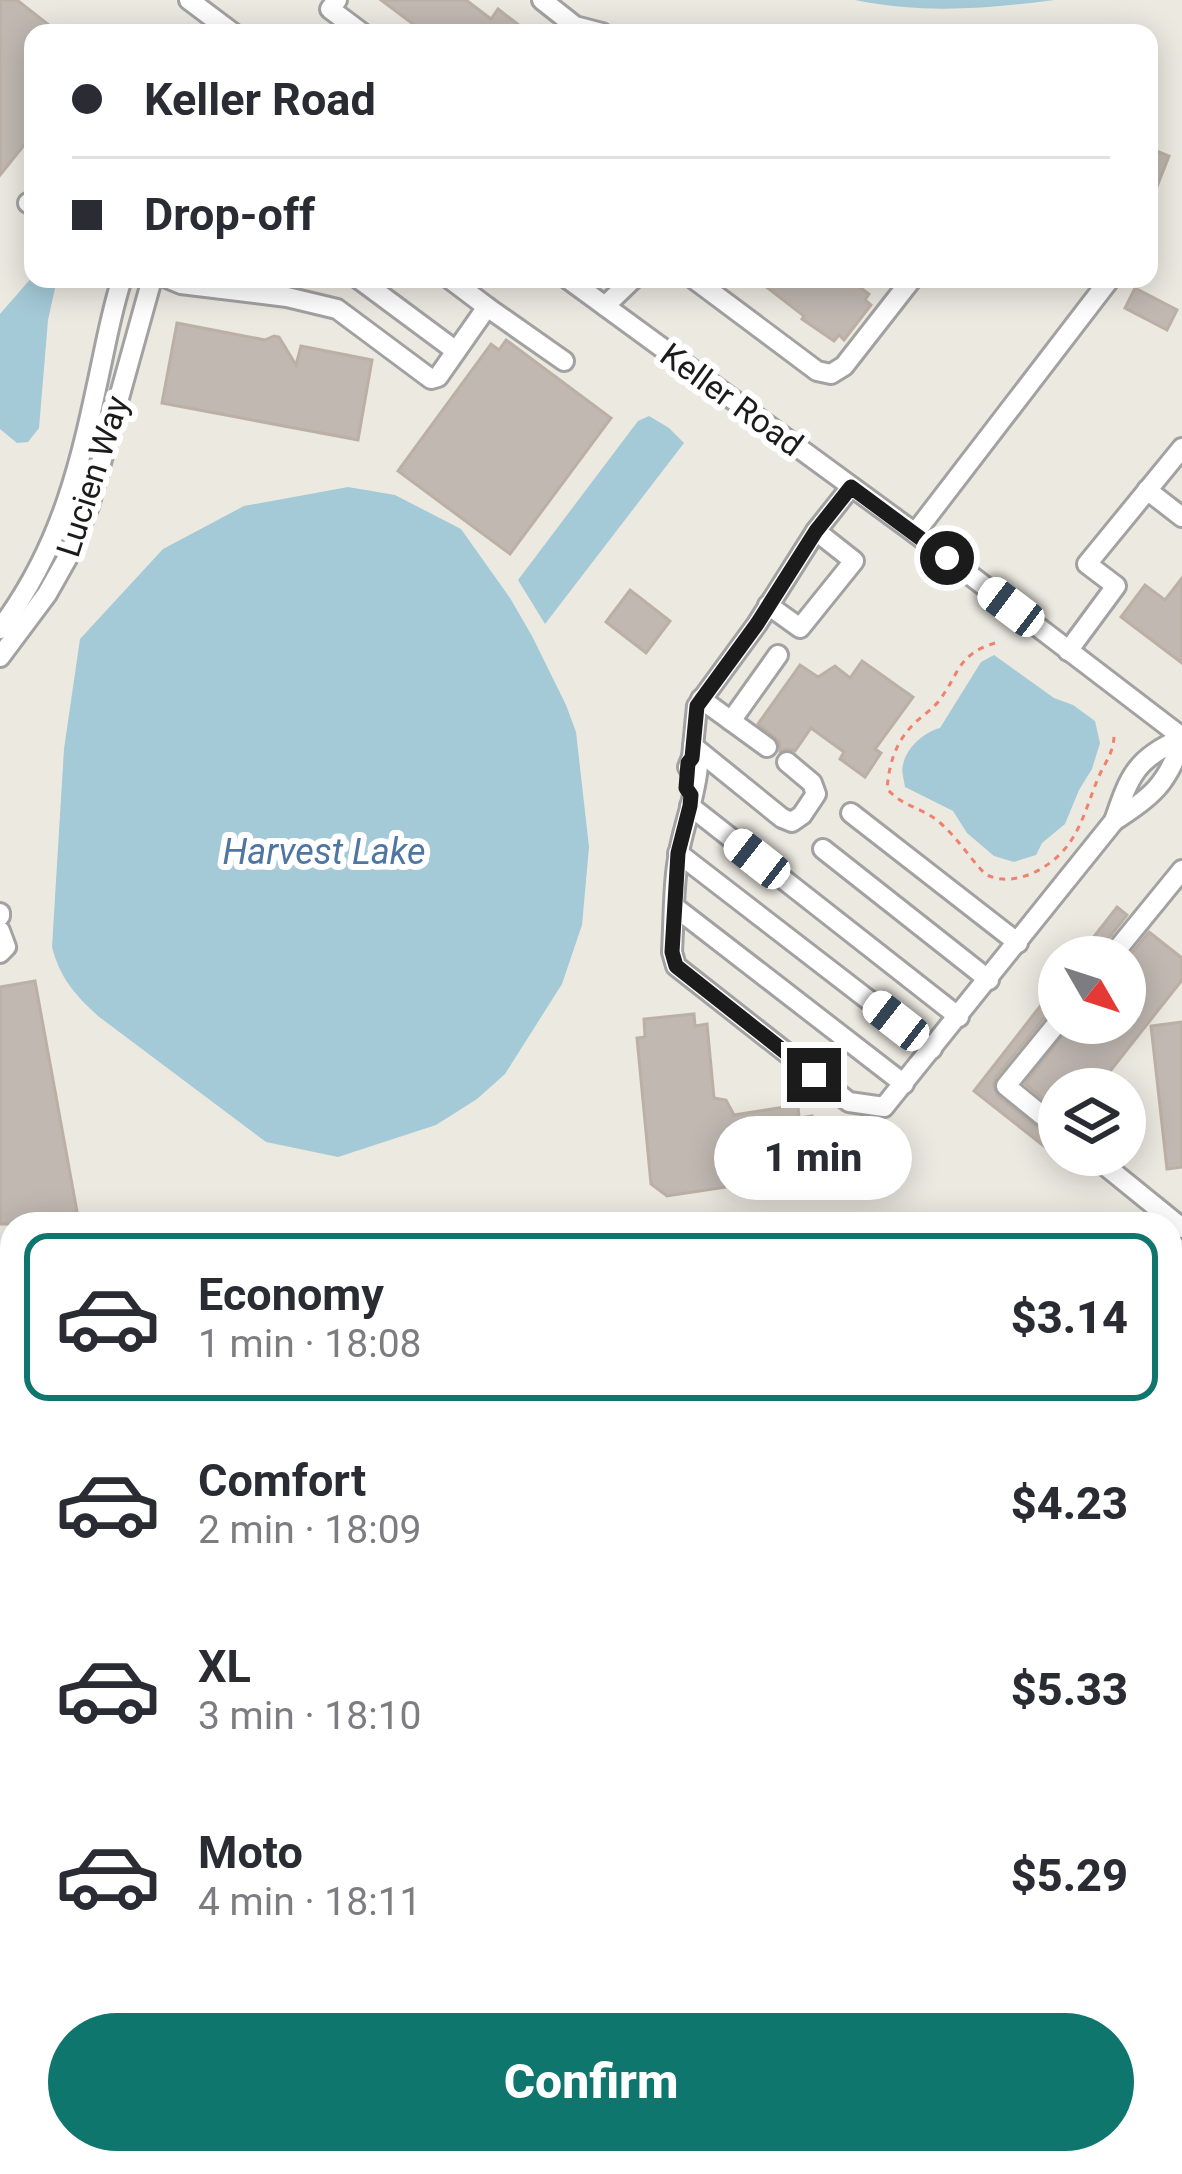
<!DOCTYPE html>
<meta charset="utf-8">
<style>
body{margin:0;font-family:Roboto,sans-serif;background:#f7f7f7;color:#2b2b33;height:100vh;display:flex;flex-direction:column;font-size:45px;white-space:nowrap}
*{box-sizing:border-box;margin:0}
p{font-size:39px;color:#7c7c81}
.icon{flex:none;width:66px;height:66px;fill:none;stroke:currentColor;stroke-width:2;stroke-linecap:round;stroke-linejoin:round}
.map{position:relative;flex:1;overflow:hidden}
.side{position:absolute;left:0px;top:1212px;width:1182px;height:963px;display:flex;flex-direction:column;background:#fff;border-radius:36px 36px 0 0;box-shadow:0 6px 30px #0003}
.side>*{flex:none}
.banner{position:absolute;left:24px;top:24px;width:1134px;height:264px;border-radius:24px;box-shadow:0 6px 30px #0003;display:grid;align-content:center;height:264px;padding:0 48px;background:#fff}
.needle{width:78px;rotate:129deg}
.controls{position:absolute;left:1038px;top:936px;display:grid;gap:24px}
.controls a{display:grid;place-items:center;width:108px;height:108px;border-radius:50%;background:#fff;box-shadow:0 6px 30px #0003;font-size:60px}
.end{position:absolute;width:54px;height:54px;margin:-27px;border:15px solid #1b1b1b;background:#fff;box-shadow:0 0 0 6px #fff}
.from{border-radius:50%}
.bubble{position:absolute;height:84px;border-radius:42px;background:#fff;box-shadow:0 6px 30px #0003;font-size:39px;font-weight:800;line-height:84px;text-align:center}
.car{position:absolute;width:36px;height:72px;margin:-36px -18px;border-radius:15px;box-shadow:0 0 9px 3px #0007;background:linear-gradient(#fff 24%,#345 0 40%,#fff 0 76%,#345 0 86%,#fff 0)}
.banner b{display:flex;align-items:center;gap:42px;height:114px;font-size:45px}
.banner b+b{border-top:3px solid #e1e1e2}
.banner i{width:30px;height:30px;background:#2b2b33}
ul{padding:21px 0 0;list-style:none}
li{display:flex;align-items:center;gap:36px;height:168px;margin:0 24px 18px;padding:0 24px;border:6px solid transparent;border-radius:24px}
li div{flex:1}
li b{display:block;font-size:45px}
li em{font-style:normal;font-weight:800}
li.selected{border-color:#0f766e}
li>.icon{width:108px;height:108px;stroke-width:1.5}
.cta{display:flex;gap:24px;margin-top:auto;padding:24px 48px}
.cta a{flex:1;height:138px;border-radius:72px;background:#0f766e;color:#fff;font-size:48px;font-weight:800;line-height:138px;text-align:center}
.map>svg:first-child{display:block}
.wetland{fill:#bfd9ce}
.water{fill:#a4c9d7}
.building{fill:#c0b8b1;stroke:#bcb0a5;stroke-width:3}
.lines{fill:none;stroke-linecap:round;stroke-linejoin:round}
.minor-casing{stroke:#a2a2a2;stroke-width:24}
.path{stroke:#ef826f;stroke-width:3;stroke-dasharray:6 6;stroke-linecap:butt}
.minor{stroke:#fff;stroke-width:18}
.route{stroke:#1b1b1b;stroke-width:15}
.labels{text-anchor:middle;stroke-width:12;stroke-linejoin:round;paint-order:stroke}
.street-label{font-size:33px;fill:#1b1b1b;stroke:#fff}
.water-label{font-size:36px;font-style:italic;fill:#4f75a3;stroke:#fff}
</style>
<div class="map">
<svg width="1182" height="2174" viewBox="0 0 1182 2174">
<rect width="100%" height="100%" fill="#ece9e1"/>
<polygon class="wetland" points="1170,1499 1182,1504 1182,1754 1170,1761"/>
<g class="water">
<path d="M855 0H1054C985 9 924 14 855 0Z"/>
<polygon points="33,276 33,279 57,279 48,320 39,428 28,442 17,443 0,429 0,314"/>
<polygon points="649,416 669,428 684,443 545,624 518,580 638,421"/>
<path d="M348 487 395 495 461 529 510 598 532 636 566 705 576 732 589 847 582 925 562 984 505 1074 477 1099 436 1125 338 1157 266 1142 98 1016C75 995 60 978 52 947L64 749 80 639 163 549 244 506Z"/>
<path d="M994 655 1054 698 1073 705 1095 721 1100 743 1092 769 1079 790 1065 824 1042 843 1036 855 1014 862 994 856 967 833 953 811 905 787C904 779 901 772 903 765 906 748 924 732 940 728L981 662Z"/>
<polygon points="12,1680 12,2163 946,2163 944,2174 0,2174 0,1691"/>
</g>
<g class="building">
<polygon points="0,0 17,0 59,33 33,33 33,134 0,175"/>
<polygon points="381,0 466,0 491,19 498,9 529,33 425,33"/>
<polygon points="1149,148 1169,156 1150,204 1149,203"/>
<polygon points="756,279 842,279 850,285 852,281 869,294 865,300 871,305 844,340 839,335 834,341 802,319 804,316"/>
<polygon points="1135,288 1177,310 1167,330 1125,308"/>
<polygon points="177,323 265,340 274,336 279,337 296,365 301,346 372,360 358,440 162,403"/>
<polygon points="506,340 611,418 510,554 398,471 491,344 499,350"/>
<polygon points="1182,578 1182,663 1121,617 1145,585 1165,600"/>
<polygon points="630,590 670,621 646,653 606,622"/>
<polygon points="862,661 913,697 875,749 881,753 865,777 840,759 844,752 811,728 795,751 788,749 780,751 779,741 758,724 800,665 818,677 835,666 850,678"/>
<polygon points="1117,907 1127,915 1101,948 1098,957 1078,957"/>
<polygon points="1149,932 1182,958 1182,980 1096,1089 1059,1089 1059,1112 1025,1084 1072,1023 1125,1023 1125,961"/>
<polygon points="35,981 78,1217 40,1224 0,1224 0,987"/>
<polygon points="1059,982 1059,1008 1049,1012 996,1077 993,1085 998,1096 1055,1142 1049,1150 974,1091"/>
<polygon points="694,1014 695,1026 707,1024 714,1098 726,1100 734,1115 798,1105 799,1118 812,1116 819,1160 804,1162 806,1175 667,1196 651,1184 637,1038 645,1037 644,1019"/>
<polygon points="1182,1022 1182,1167 1167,1169 1151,1026"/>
</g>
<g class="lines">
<g class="minor-casing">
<g id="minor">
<polyline points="189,0 233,33"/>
<polyline points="337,0 330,9 362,33"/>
<polyline points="542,0 575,26 602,33"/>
<polyline points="28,203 33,206"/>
<polyline points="169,279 181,284 287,297 337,309 431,379 438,377 487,307 564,361"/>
<polyline points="359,279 456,351"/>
<polyline points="450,279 487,307"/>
<polyline points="568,279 915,533 1182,737"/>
<polyline points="694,279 817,371 831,374 844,366 912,279"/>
<polyline points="605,306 633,279"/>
<polyline points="1147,490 1182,517"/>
<polyline points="915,533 1110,279"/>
<polyline points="768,605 800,628 854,561 816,531"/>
<path d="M0 629C63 545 81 461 102 361 108 333 113 306 122 279"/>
<polyline points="1068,651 1116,586 1087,564 1182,448"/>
<polyline points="0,657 47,594 69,555 89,506 152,279"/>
<polyline points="701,699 767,747"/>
<polyline points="731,721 778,655"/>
<polyline points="693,746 782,818 792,822 802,815 816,794 812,783 787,762"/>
<path d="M692 757 698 765C696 793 686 819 680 847 673 881 674 918 672 952L676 966 849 1102 884 1107 1114 821C1152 797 1167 784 1182 741"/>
<polyline points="688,767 692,757 697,706 757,624 816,531 851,487"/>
<polyline points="690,806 959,1017"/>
<polyline points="851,813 1018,943"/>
<path d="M1114 821C1130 774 1136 759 1182 738"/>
<polyline points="823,849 989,980"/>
<polyline points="678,853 932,1049"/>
<polyline points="675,907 904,1084"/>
<polyline points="0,913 0,916"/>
<polyline points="0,931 6,947 0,953"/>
<polyline points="1111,957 1182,870"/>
<polyline points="1059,1021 1006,1086 1059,1129"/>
<polyline points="1092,1155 1182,1228"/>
<polyline points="1170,2071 1182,2081"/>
</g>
</g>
<path class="path" d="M995 643C956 655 960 674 938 702 930 712 918 718 910 728 894 746 889 766 887 789 905 808 919 806 938 821 956 836 969 857 985 874 1013 889 1050 869 1068 845 1083 825 1089 799 1099 776 1106 761 1115 750 1114 732"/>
<use href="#minor" class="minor"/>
</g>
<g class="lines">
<polyline class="route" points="814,1075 676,966 672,952 678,853 690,806 691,795 686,788 688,763 692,758 697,706 757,624 816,531 851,487 947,558"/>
</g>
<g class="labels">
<g class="street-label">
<text transform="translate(732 399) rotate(36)" y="12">Keller Road</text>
<text transform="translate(92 476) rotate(-72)" y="12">Lucien Way</text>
</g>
<g class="water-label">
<text x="324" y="864">Harvest Lake</text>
</g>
</g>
</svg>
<div class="controls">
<a><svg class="needle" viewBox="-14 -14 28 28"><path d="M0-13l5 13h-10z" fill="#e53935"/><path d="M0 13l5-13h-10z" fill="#7c7c81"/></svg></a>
<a><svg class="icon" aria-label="layers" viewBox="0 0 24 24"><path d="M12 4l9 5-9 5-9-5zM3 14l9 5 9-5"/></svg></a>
</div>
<i class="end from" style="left:947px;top:558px"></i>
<i class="end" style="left:814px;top:1075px"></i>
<div class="bubble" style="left:714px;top:1116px;width:198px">1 min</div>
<i class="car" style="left:1011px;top:607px;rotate:307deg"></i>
<i class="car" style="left:757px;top:859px;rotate:308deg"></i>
<i class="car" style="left:896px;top:1021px;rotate:308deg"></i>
<div class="banner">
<b><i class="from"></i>Keller Road</b>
<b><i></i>Drop-off</b>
</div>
<section class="side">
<ul>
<li class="selected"><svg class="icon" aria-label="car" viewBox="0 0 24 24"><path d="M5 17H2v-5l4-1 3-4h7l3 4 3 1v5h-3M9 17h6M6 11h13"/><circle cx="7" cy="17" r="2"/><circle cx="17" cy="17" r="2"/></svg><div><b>Economy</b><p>1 min · 18:08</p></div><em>$3.14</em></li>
<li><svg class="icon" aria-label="car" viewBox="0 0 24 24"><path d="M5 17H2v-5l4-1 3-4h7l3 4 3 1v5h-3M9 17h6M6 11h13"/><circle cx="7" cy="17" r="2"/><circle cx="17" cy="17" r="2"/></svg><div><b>Comfort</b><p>2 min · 18:09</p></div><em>$4.23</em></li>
<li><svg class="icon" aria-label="car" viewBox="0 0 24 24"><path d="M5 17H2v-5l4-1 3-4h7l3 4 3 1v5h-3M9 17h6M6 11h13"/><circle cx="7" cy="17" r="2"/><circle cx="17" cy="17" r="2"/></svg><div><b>XL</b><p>3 min · 18:10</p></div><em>$5.33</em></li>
<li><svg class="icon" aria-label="car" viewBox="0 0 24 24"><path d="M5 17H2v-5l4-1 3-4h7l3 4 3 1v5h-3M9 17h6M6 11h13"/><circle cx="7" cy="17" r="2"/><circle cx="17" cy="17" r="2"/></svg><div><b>Moto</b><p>4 min · 18:11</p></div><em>$5.29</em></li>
</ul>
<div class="cta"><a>Confirm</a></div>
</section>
</div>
